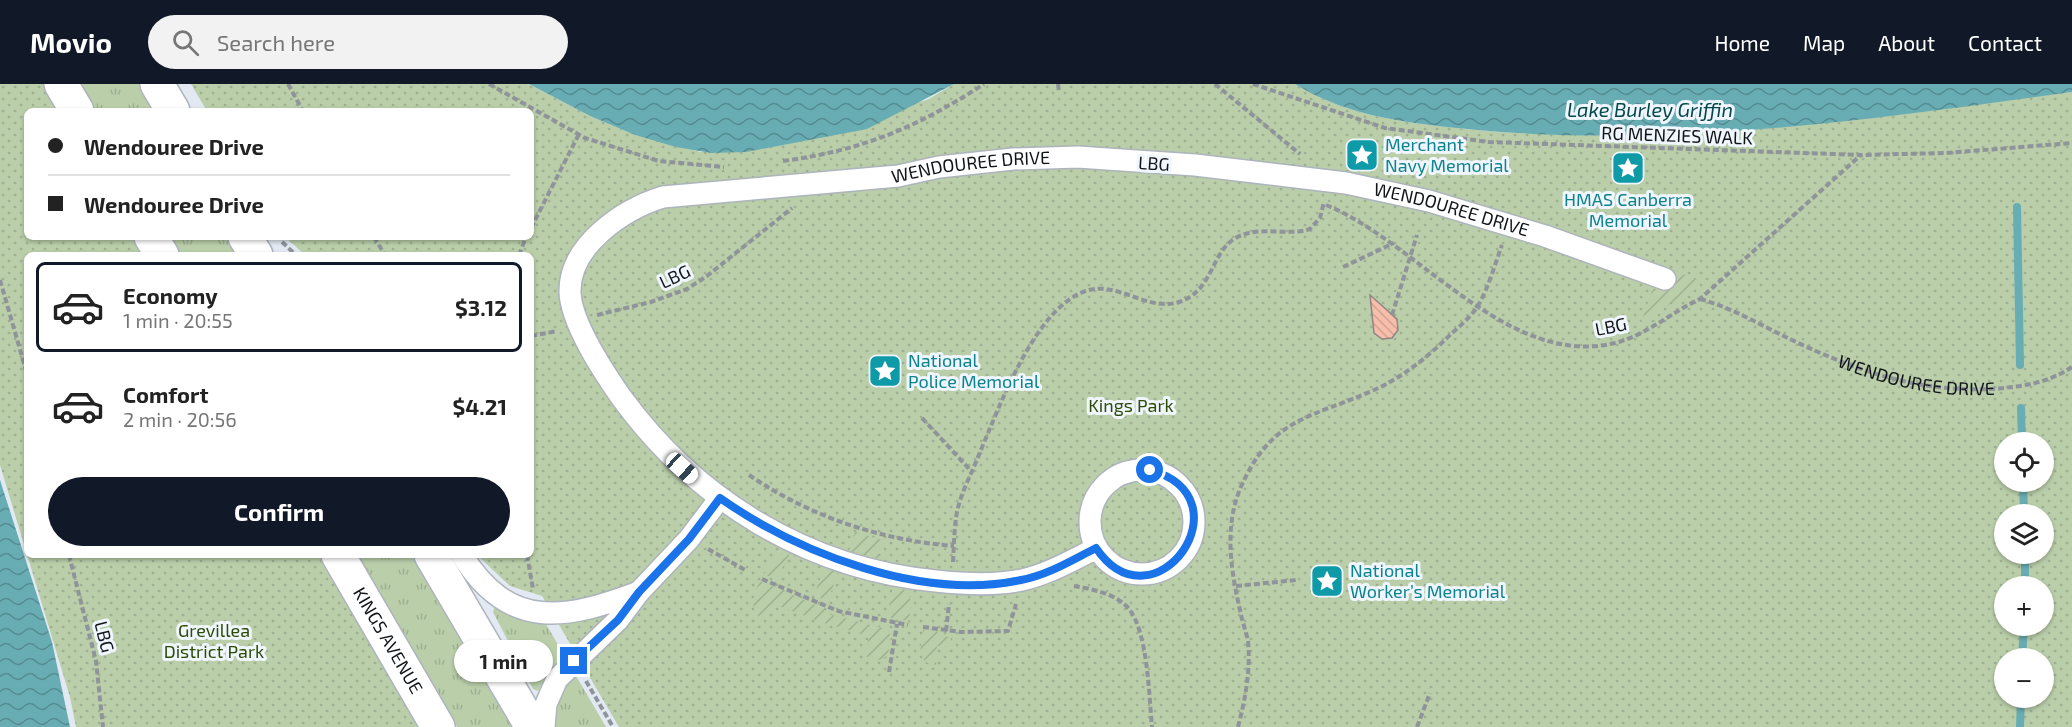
<!DOCTYPE html>
<meta charset="utf-8">
<style>
body{margin:0;font-family:"Exo 2",sans-serif;background:#f2f2f2;color:#222;height:100vh;display:flex;flex-direction:column;font-size:22px;white-space:nowrap}
*{box-sizing:border-box;margin:0}
p{font-size:20px;color:#767676}
.icon{flex:none;width:33px;height:33px;fill:none;stroke:currentColor;stroke-width:2;stroke-linecap:round;stroke-linejoin:round}
.map{position:relative;flex:1;overflow:hidden}
.details{position:absolute;left:24px;top:168px;width:510px;height:306px;display:flex;flex-direction:column;background:#fff;border-radius:9px;box-shadow:0 2px 4px #0004}
.details>*{flex:none}
.banner{position:absolute;left:24px;top:24px;width:510px;height:132px;border-radius:9px;box-shadow:0 2px 4px #0004;display:grid;align-content:center;height:132px;padding:0 24px;background:#fff}
.tools{position:absolute;left:1994px;top:348px;display:grid;gap:12px}
.tools a{display:grid;place-items:center;width:60px;height:60px;border-radius:50%;background:#fff;box-shadow:0 2px 4px #0004;font-size:30px}
.end{position:absolute;width:27px;height:27px;margin:-14px;border:8px solid #1a73e8;background:#fff;box-shadow:0 0 0 3px #fff}
.from{border-radius:50%}
.bubble{position:absolute;height:42px;border-radius:21px;background:#fff;box-shadow:0 2px 4px #0004;font-size:20px;font-weight:700;line-height:42px;text-align:center}
.car{position:absolute;width:18px;height:36px;margin:-18px -9px;border-radius:8px;box-shadow:0 0 4px 2px #0007;background:linear-gradient(#fff 24%,#345 0 40%,#fff 0 76%,#345 0 86%,#fff 0)}
.banner b{display:flex;align-items:center;gap:21px;height:57px;font-size:22px}
.banner b+b{border-top:2px solid #e0e0e0}
.banner i{width:15px;height:15px;background:#222}
ul{padding:10px 0 0;list-style:none}
li{display:flex;align-items:center;gap:18px;height:90px;margin:0 12px 9px;padding:0 12px;border:3px solid transparent;border-radius:9px}
li div{flex:1}
li b{display:block;font-size:22px}
li em{font-style:normal;font-weight:700}
li.current{border-color:#111827}
li>.icon{width:54px;height:54px;stroke-width:1.5}
.button{display:flex;gap:12px;margin-top:auto;padding:12px 24px}
.button a{flex:1;height:69px;border-radius:36px;background:#111827;color:#fff;font-size:24px;font-weight:700;line-height:69px;text-align:center}
header{display:flex;align-items:center;gap:36px;box-sizing:border-box;height:84px;padding:0 30px;background:#111827;color:#fff}
header strong{font-size:28px}
nav{display:flex;gap:33px;margin-inline-start:auto;font-size:21px}
.search{width:420px;height:54px;background:#f2f2f2;display:flex;align-items:center;gap:15px;box-sizing:border-box;padding:0 21px;border-radius:33px;color:#767676;font-size:22px}
.map>svg:first-child{display:block}
.grass{fill:url(#grass-tufts)}
.park{fill:url(#park-dots);fill-rule:evenodd}
.garden{fill:url(#garden-furrows)}
.water{fill:url(#water-waves)}
.lines{fill:none;stroke-linecap:round;stroke-linejoin:round}
.stream{stroke:#68adb3;stroke-width:8}
.building{fill:url(#building-back-hatch);stroke:#908582;stroke-width:1.5}
.street-casing{stroke:#adb4bc;stroke-width:24}
.primary-casing{stroke:#adb4bc;stroke-width:36}
.path{stroke:#8e949a;stroke-width:4;stroke-dasharray:6 3;stroke-linecap:butt}
.street{stroke:#fff;stroke-width:21}
.primary{stroke:#fff;stroke-width:33}
.route{stroke:#1a73e8;stroke-width:8}
.labels{text-anchor:middle;stroke-width:6;stroke-linejoin:round;paint-order:stroke}
.street-label{font-size:18px;fill:#121518;stroke:#f0f6fd}
.culture-label{font-size:18px;fill:#0d838f;stroke:#f0f6fd;text-anchor:start}
.park-label{font-size:18px;fill:#2c4b03;stroke:#f0f6fd}
.water-label{font-size:20px;font-style:italic;fill:#04484c;stroke:#f0f6fd}
</style>
<header>
<strong>Movio</strong>
<div class="search"><svg class="icon" aria-label="search" viewBox="0 0 24 24"><circle cx="10" cy="10" r="6"/><path d="M15 15l6 6"/></svg>Search here</div>
<nav><a>Home</a><a>Map</a><a>About</a><a>Contact</a></nav>
</header>
<div class="map">
<svg width="2072" height="643" viewBox="0 0 2072 643">
<defs>
<pattern id="grass-tufts" width="24" height="20" patternUnits="userSpaceOnUse" patternTransform="scale(1.5)"><rect width="24" height="20" fill="#b9cea9"/><path d="M3 7l-1-3M5 7V3M7 7l1-3M15 17l-1-3M17 17v-4M19 17l1-3" fill="none" stroke="#9eb091"/></pattern>
<pattern id="park-dots" width="8" height="8" patternUnits="userSpaceOnUse" patternTransform="scale(1.5)"><rect width="8" height="8" fill="#b9cea9"/><path d="M2 2h.1M6 6h.1" fill="none" stroke="#9eb091" stroke-width="1.8" stroke-linecap="round"/></pattern>
<pattern id="garden-furrows" width="10" height="10" patternUnits="userSpaceOnUse" patternTransform="scale(1.5)"><rect width="10" height="10" fill="#b9cea9"/><path d="M-1 1l2-2M0 10L10 0M9 11l2-2" fill="none" stroke="#9eb091"/></pattern>
<pattern id="water-waves" width="16" height="10" patternUnits="userSpaceOnUse" patternTransform="scale(1.5)"><rect width="16" height="10" fill="#68adb3"/><path d="M0 5q4-4 8 0t8 0" fill="none" stroke="#548c91"/></pattern>
<pattern id="building-back-hatch" width="6" height="6" patternUnits="userSpaceOnUse" patternTransform="scale(1.5)"><rect width="6" height="6" fill="#f6beab"/><path d="M-1 5l2 2M0 0l6 6M5-1l2 2" fill="none" stroke="#d2a292"/></pattern>
</defs>
<rect width="100%" height="100%" fill="#e2e9f2"/>
<g class="grass">
<polygon points="80,0 143,0 159,27 96,27"/>
<polygon points="169,153 233,153 244,171 180,171"/>
<polygon points="356,471 420,471 520,643 457,643"/>
<polygon points="495,522 543,535 564,571 548,590 538,607 533,605 493,528"/>
<polygon points="572,585 606,643 556,643 551,628"/>
</g>
<g class="park">
<polygon points="0,0 45,0 61,27 27,27 27,153 135,153 145,171 27,171 27,471 321,471 422,643 76,643 70,613 0,381"/>
<path d="M191 0H529L590 32 635 51 701 68 927 16 954 0H1295C1349 34 1415 40 1477 46 1681 64 1871 33 2072 8V643H619L542 512 510 502 477 471H531V171H302L303 169 285 153H531V27H207ZM2004 358H2043V398H2004ZM2004 430H2043V470H2004ZM2004 502H2043V542H2004ZM2004 574H2043V614H2004Z"/>
</g>
<g class="garden">
<polygon points="1672,186 1703,198 1641,239 1653,204 1664,206"/>
<polygon points="855,448 882,456 878,475 849,467"/>
<polygon points="785,467 790,469 776,496 764,490 775,471"/>
<polygon points="824,483 838,488 828,517 814,512"/>
<path d="M760 497 825 525V529L886 545 891 552 888 571 880 576 865 572 869 552 824 539 771 519 764 537C748 527 753 511 760 497Z"/>
<path d="M893 502C914 506 912 518 909 537L887 533Z"/>
<polygon points="923,546 940,548 940,552 951,553 950,562 937,562 936,581 925,578 920,568"/>
</g>
<g class="water">
<polygon points="529,0 954,0 867,45 746,68 711,69 676,63 635,51 590,32"/>
<path d="M1295 0H2072V8C1875 35 1677 64 1477 46 1415 40 1349 34 1295 0Z"/>
<polygon points="0,396 52,558 70,643 0,643"/>
</g>
<g class="lines">
<g class="stream">
<polyline points="2017,123 2020,281"/>
<polyline points="2021,324 2022,358"/>
<polyline points="2023,398 2024,430"/>
<polyline points="2025,502 2025,470"/>
<polyline points="2022,574 2024,542"/>
<polyline points="2020,643 2021,614"/>
</g>
</g>
<polygon class="building" points="1370,211 1397,235 1398,246 1392,254 1382,255 1374,249"/>
<g class="lines">
<g class="street-casing">
<g id="street">
<circle cx="1142" cy="438" r="52"/>
<path id="s2" d="M1097 464C1072 476 1049 490 1022 496 994 502 964 500 936 497 808 485 696 416 621 313 603 287 571 239 570 208 569 161 624 125 663 113L898 92 939 83 1013 75 1078 73 1195 81 1346 99 1429 117 1545 152 1665 195"/>
<path d="M462 471C509 548 567 535 639 508"/>
<polyline points="544,643 546,620 557,595 618,536 639,508 689,455 720,414"/>
</g>
</g>
<g class="primary-casing">
<g id="primary">
<polyline points="61,0 77,27"/>
<polyline points="157,0 173,27"/>
<polyline points="151,153 162,171"/>
<polyline points="245,153 256,171"/>
<path id="s3" d="M338 471 438 643"/>
<polyline points="431,471 532,643"/>
</g>
</g>
<g class="path">
<polyline points="288,0 303,27"/>
<polyline points="489,0 585,54 659,77 724,83"/>
<polyline points="1058,0 1059,8"/>
<polyline points="1215,0 1300,70"/>
<polyline points="1253,0 1385,44 1489,58 1861,71 1946,69 2072,59"/>
<path d="M783 77C863 66 916 44 984 0"/>
<path d="M1326 121C1418 158 1507 285 1615 259 1647 251 1670 229 1700 215L1861 71"/>
<polyline points="531,144 579,50"/>
<polyline points="374,153 385,171"/>
<polyline points="282,158 296,171"/>
<polyline points="519,171 526,153"/>
<polyline points="1343,183 1394,159"/>
<polyline points="0,196 27,290"/>
<path id="s1" d="M1700 215C1733 224 1762 242 1792 256 1857 287 1917 308 1990 305 2020 303 2046 300 2072 283"/>
<polyline points="597,231 651,218 687,205 707,192 792,124"/>
<polyline points="1392,231 1417,151"/>
<polyline points="531,252 557,247"/>
<polyline points="922,334 972,388"/>
<path d="M749 391C811 433 880 456 954 462"/>
<polyline points="708,465 747,487"/>
<polyline points="69,471 96,577 103,643"/>
<polyline points="527,471 533,505"/>
<path d="M953 478C954 461 954 444 957 428 961 408 973 387 980 368 1000 322 1036 220 1089 206 1118 198 1149 228 1179 218 1213 207 1210 171 1234 155 1258 140 1286 153 1310 145L1320 134 1324 118"/>
<polyline points="762,495 838,527 908,541"/>
<path d="M1074 502C1092 505 1117 510 1129 525 1148 549 1149 612 1152 643"/>
<polyline points="1236,502 1297,496"/>
<polyline points="923,543 961,548 1008,547 1016,520"/>
<polyline points="946,547 949,520"/>
<polyline points="889,588 897,540"/>
<polyline points="586,597 613,643"/>
<path d="M1238 643C1245 616 1251 586 1248 557 1246 547 1242 537 1240 526 1231 487 1224 444 1240 405 1271 333 1311 334 1374 306 1403 293 1428 273 1451 250 1460 242 1473 231 1479 220 1489 202 1495 180 1502 161"/>
<polyline points="1417,643 1430,609"/>
</g>
<use href="#street" class="street"/>
<use href="#primary" class="primary"/>
</g>
<g class="lines">
<path class="route" d="M574 577 618 536 639 508 689 455 720 414C800 470 922 517 1021 496 1048 491 1072 476 1096 464 1154 549 1251 414 1150 386"/>
</g>
<defs>
<g id="sight-square" transform="scale(1.725)"><rect x="-9" y="-9" width="18" height="18" rx="4" fill="#0f9aa8" stroke="#f0f6fd"/><path d="M0-6L1.8-2.2L6-1.7L2.9 1.2L3.7 5.4L0 3.3L-3.7 5.4L-2.9 1.2L-6-1.7L-1.8-2.2Z" fill="#fff"/></g>
</defs>
<g fill-rule="evenodd">
<use href="#sight-square" x="1362" y="71"/>
<use href="#sight-square" x="1628" y="84"/>
<use href="#sight-square" x="885" y="287"/>
<use href="#sight-square" x="1327" y="497"/>
</g>
<g class="labels">
<g class="street-label">
<text transform="translate(1677 52) rotate(2)" y="6">RG MENZIES WALK</text>
<text transform="translate(1154 80) rotate(4)" y="6">LBG</text>
<text dy="6" stroke="none"><textPath href="#s2" startOffset="1113">WENDOUREE DRIVE</textPath></text>
<text dy="6" stroke="none"><textPath href="#s2" startOffset="1599">WENDOUREE DRIVE</textPath></text>
<text transform="translate(675 193) rotate(-25)" y="6">LBG</text>
<text transform="translate(1611 243) rotate(-11)" y="6">LBG</text>
<text dy="6" stroke="none"><textPath href="#s1" startOffset="232">WENDOUREE DRIVE</textPath></text>
<text transform="translate(104 553) rotate(76)" y="6">LBG</text>
<text dy="6" stroke="none"><textPath href="#s3" startOffset="99">KINGS AVENUE</textPath></text>
</g>
<g class="culture-label">
<text x="1385" y="67">Merchant<tspan x="1385" dy="21">Navy Memorial</tspan></text>
<text x="1628" y="122" text-anchor="middle">HMAS Canberra<tspan x="1628" dy="21">Memorial</tspan></text>
<text x="908" y="283">National<tspan x="908" dy="21">Police Memorial</tspan></text>
<text x="1350" y="493">National<tspan x="1350" dy="21">Worker’s Memorial</tspan></text>
</g>
<g class="park-label">
<text x="1131" y="328">Kings Park</text>
<text x="214" y="553">Grevillea<tspan x="214" dy="21">District Park</tspan></text>
</g>
<g class="water-label">
<text x="1650" y="33">Lake Burley Griffin</text>
</g>
</g>
</svg>
<div class="tools">
<a><svg class="icon" aria-label="locate" viewBox="0 0 24 24"><circle cx="12" cy="12" r="6"/><path d="M12 2v4M12 18v4M2 12h4M18 12h4"/></svg></a>
<a><svg class="icon" aria-label="layers" viewBox="0 0 24 24"><path d="M12 4l9 5-9 5-9-5zM3 14l9 5 9-5"/></svg></a>
<a>+</a>
<a>−</a>
</div>
<i class="end from" style="left:1150px;top:386px"></i>
<i class="end" style="left:574px;top:577px"></i>
<div class="bubble" style="left:454px;top:556px;width:99px">1 min</div>
<i class="car" style="left:682px;top:384px;rotate:132deg"></i>
<div class="banner">
<b><i class="from"></i>Wendouree Drive</b>
<b><i></i>Wendouree Drive</b>
</div>
<section class="details">
<ul>
<li class="current"><svg class="icon" aria-label="car" viewBox="0 0 24 24"><path d="M5 17H2v-5l4-1 3-4h7l3 4 3 1v5h-3M9 17h6M6 11h13"/><circle cx="7" cy="17" r="2"/><circle cx="17" cy="17" r="2"/></svg><div><b>Economy</b><p>1 min · 20:55</p></div><em>$3.12</em></li>
<li><svg class="icon" aria-label="car" viewBox="0 0 24 24"><path d="M5 17H2v-5l4-1 3-4h7l3 4 3 1v5h-3M9 17h6M6 11h13"/><circle cx="7" cy="17" r="2"/><circle cx="17" cy="17" r="2"/></svg><div><b>Comfort</b><p>2 min · 20:56</p></div><em>$4.21</em></li>
</ul>
<div class="button"><a>Confirm</a></div>
</section>
</div>
